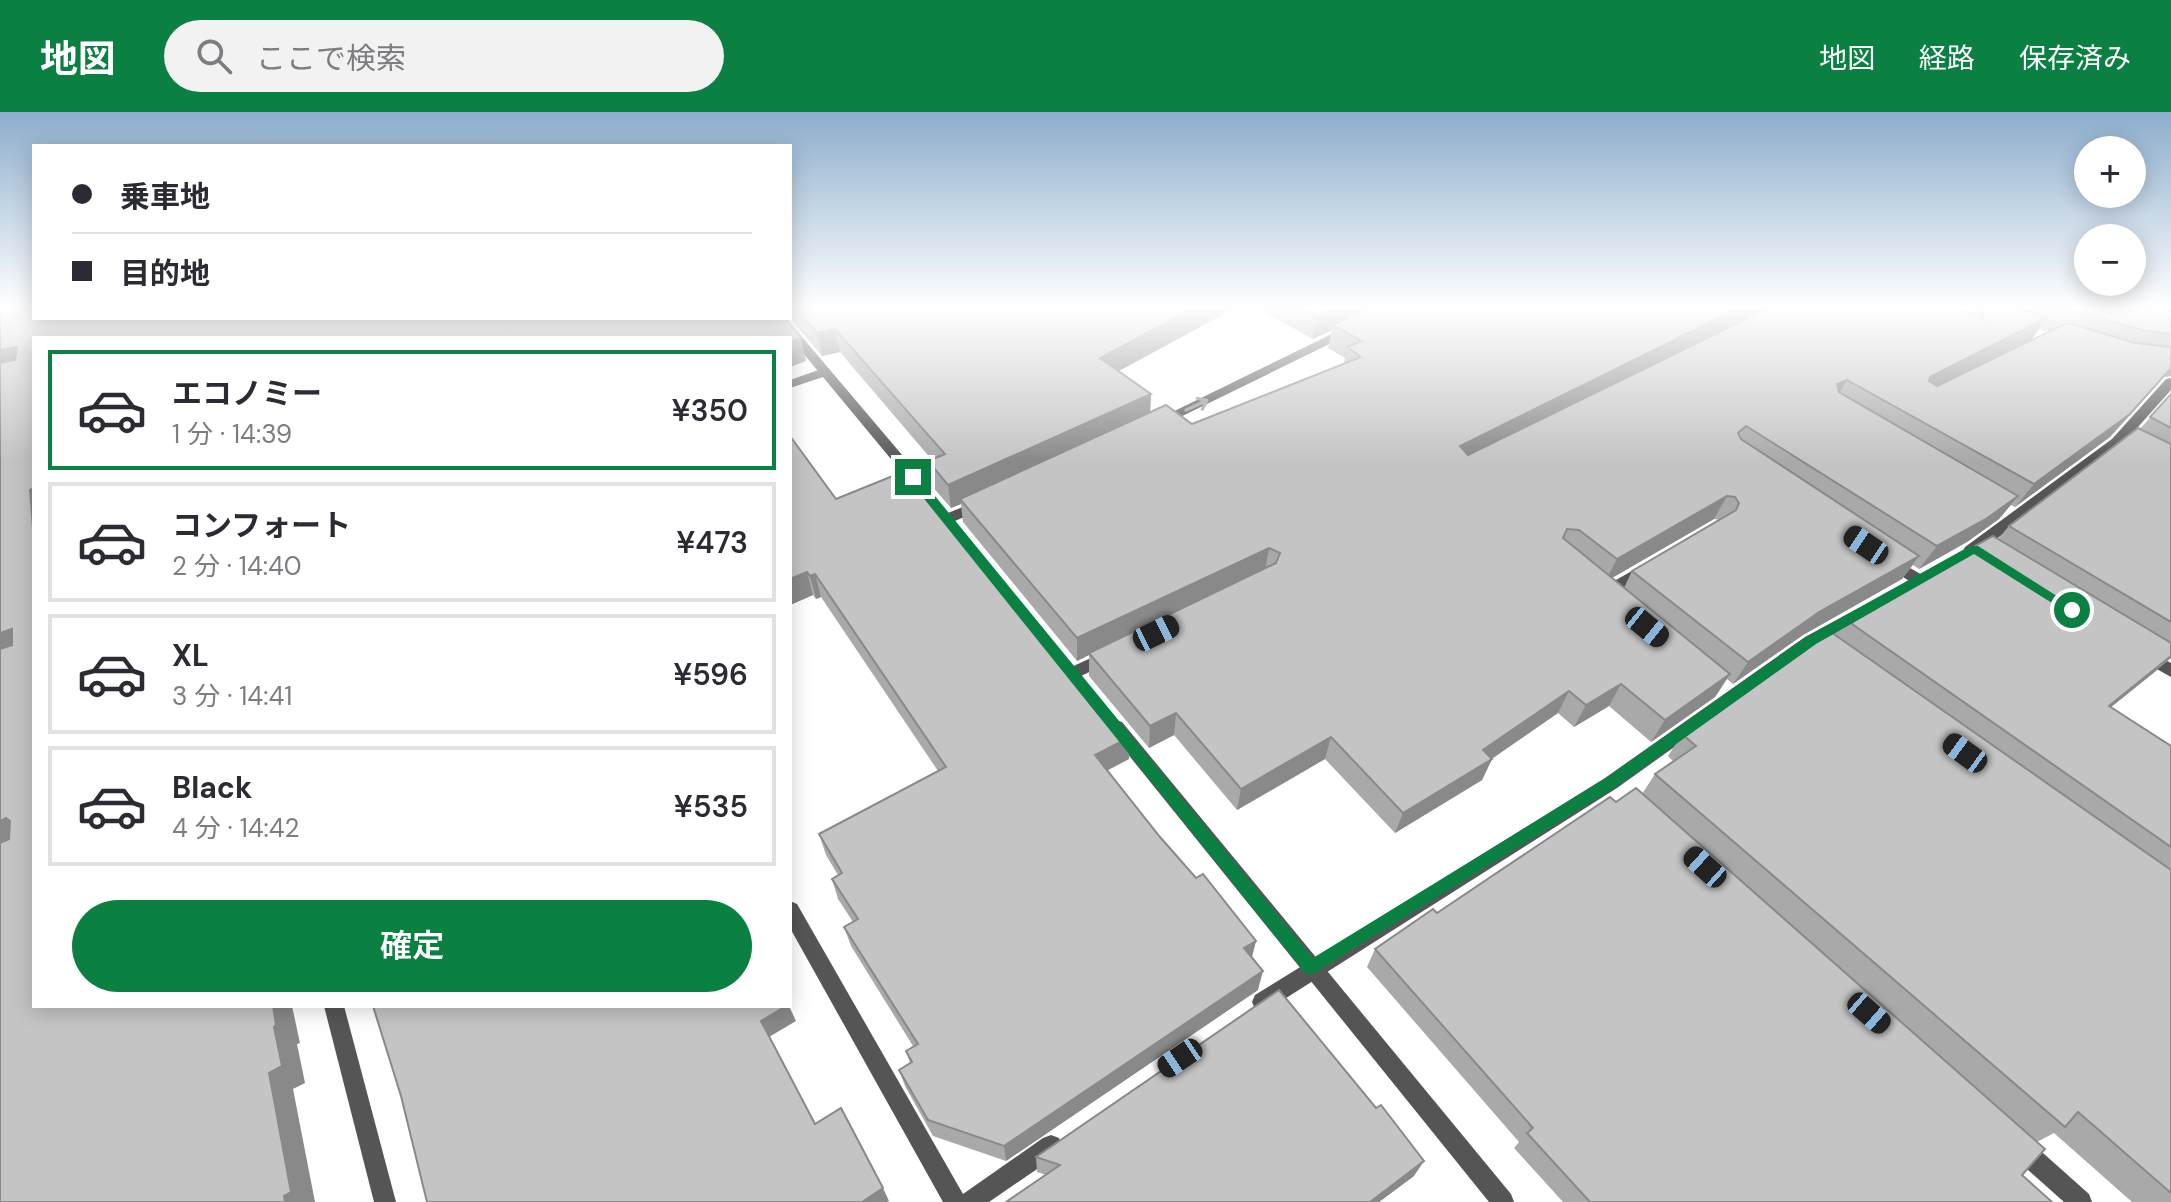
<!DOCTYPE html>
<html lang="ja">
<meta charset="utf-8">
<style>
body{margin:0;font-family:"DM Sans","Noto Sans JP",sans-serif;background:#f2f2f3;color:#2b2b33;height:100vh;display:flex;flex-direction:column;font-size:30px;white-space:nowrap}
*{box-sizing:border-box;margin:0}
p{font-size:26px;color:#7c7c81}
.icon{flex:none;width:44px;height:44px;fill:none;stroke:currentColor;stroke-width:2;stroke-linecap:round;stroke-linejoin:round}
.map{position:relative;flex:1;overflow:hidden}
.panel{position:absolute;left:32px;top:224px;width:760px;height:672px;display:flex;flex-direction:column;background:#fff;border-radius:0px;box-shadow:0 4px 20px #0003}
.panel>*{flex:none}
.guide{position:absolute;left:32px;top:32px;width:760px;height:176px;border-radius:0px;box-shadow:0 4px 20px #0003;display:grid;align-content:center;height:176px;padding:0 40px;background:#fff}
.tools{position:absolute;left:2074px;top:24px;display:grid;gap:16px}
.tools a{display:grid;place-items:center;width:72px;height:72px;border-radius:50%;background:#fff;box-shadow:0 4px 20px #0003;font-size:40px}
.end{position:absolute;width:36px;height:36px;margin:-18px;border:10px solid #0b8043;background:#fff;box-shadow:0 0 0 4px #fff}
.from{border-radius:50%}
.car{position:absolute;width:24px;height:48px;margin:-24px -12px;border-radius:10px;box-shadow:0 0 6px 2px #0007;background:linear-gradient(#222 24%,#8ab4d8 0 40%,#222 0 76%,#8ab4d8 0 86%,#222 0)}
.guide b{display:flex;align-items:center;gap:28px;height:76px;font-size:30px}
.guide b+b{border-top:2px solid #e1e1e2}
.guide i{width:20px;height:20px;background:#2b2b33}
ul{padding:14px 0 0;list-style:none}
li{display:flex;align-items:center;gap:24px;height:120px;margin:0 16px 12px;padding:0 24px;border:4px solid #e1e1e2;border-radius:0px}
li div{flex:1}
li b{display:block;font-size:30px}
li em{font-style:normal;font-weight:600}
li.on{border-color:#0b8043}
li>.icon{width:72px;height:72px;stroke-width:1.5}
.button{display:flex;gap:16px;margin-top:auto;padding:16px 40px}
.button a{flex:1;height:92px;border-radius:48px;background:#0b8043;color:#fff;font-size:32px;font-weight:600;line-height:92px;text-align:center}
header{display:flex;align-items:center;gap:48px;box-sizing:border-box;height:112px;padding:0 40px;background:#0b8043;color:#fff}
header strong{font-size:38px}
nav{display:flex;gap:44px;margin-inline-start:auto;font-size:28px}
.search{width:560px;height:72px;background:#f2f2f3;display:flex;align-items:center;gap:20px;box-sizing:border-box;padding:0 28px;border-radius:44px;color:#7c7c81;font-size:30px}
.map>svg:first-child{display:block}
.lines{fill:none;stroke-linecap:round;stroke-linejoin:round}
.service{fill:#555;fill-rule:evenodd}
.minor{fill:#555;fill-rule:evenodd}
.tertiary{fill:#555;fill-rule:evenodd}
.wall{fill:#a9a9a9;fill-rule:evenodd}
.shaded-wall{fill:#898989}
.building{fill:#c4c4c4;stroke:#898989;stroke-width:2}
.oneway{stroke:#999}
.route{fill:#0b8043}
</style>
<header>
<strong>地図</strong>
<div class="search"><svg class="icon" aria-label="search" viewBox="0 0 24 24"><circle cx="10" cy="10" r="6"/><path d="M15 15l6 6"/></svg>ここで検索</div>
<nav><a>地図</a><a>経路</a><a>保存済み</a></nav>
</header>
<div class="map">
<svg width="2171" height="1090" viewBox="0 0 2171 1090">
<rect width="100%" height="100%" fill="#fff"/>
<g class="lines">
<g class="service">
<polygon points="1889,444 1924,464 1927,468 1924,472 1914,472 1884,453 1882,449 1884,445"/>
<polygon points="1646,451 1651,452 1653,456 1651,460 1610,485 1600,485 1597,481 1600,477"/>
<polygon points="1106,539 1112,541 1114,545 1112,549 1079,565 1067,565 1065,561 1067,557"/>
</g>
<g class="minor">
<polygon points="1348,214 1352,215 1352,221 1166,312 1161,313 1154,309"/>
<polygon points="824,256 829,257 829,263 790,276 790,268"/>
<polygon points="2171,266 2171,278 2122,333 1975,443 1965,443 1963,439 1965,435 2112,327 2166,267"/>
<polygon points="980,388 985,390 987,393 985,396 948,412 941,407 943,403"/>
<polygon points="1859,496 1864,498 1867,502 1864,506 1817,533 1617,676 1269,897 1262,900 1255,897 1252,890 1255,883 1605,666 1805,525"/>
<polygon points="2145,537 2171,551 2171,565 2139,547 2137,543 2139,539"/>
<polygon points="790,789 797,792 963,1082 1043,1026 1051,1023 1059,1026 1062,1034 1059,1042 989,1090 943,1090 790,816"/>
<polygon points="324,894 344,894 396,1090 374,1090"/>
<polygon points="2018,1023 2026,1026 2089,1082 2092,1090 2064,1090 2010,1042 2007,1034 2010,1026"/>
</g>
<g class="tertiary">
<polygon points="774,206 786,206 925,370 927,373 925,376 915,376"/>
<polygon points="1116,608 1122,610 1511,1082 1514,1090 1489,1090 1110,620 1108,615 1110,610"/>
</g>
</g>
<g class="wall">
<path d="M790 196H1235L1119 259 1151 282 1150 300 1192 312 1344 252 1345 246 1328 236 1332 218 1313 227 1257 196H1959L1968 200 1970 197 1967 196H2171V264L2164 265 2110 325 2015 395 2011 393 1999 407 1967 430 1919 457 1913 453 1902 467 1803 523 1733 572 1727 567 1715 585 1651 630 1609 594 1574 615 1558 601 1492 647 1482 668 1395 721 1325 647 1237 698 1174 623 1149 636 1089 564V543L1077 549 963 410 961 392 951 396 931 373 928 349 932 348 840 240 822 244 790 206ZM2039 217 2049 220 2009 239 2031 228ZM1714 407 1720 408 1632 459 1624 476 1612 466Z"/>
<polygon points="2171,282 2171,547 2170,547 2111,595 2171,634 2171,1090 2132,1090 2054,1021 2037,1030 2022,1063 2052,1090 1563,1090 1514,1036 1519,1030 1367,855 1375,837 1437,801 1616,690 1642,682 1655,662 1673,649 1668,644 1682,622 1834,522 1845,507 1998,427 2009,414 2140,317"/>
<polygon points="790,324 836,387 1130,625 1129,647 1107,658 1160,725 1196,766 1256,829 1252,845 1258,878 1006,1049 933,1024 905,974 899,958 910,951 906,939 913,934 851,834 844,815 853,810 838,787 832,767 838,763 826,743 819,722 938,659 821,485 816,487 813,483 790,493"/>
<polygon points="1036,1045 1414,1064 1379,1090 1006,1090 1046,1063 1037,1060"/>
</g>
<g class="shaded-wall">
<polygon points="1194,196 1235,196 1100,269 1100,246"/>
<polygon points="1333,196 1374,196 1333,213 1332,218 1313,227 1317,204"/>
<polygon points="1739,196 1774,196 1452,357 1460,334"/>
<polygon points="2048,205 2031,228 1915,288 1930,265"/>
<polygon points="835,217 840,240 822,244 817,221"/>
<polygon points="801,226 806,249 790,255 790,230"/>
<polygon points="17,235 34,255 0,266 0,238"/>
<polygon points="2171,256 2171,264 2164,265 2110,325 2015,395 2034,372"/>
<polygon points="1847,268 1834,291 1837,272"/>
<polygon points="1151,282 1150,305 960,387 961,392 951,396 948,373"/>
<polygon points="34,376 34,428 30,378"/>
<polygon points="1727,384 1714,407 1605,470 1617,447"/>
<polygon points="2018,384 1999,407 1967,430 1919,457 1937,434"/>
<polygon points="1269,436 1265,459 1089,541 1089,543 1077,549 1077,526"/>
<polygon points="1919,444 1902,467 1803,523 1733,572 1748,550 1819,500"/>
<polygon points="807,460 813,483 790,493 790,467"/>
<polygon points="815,462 821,485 816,487 810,464"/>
<polygon points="12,517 34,538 0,551 0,521"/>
<polygon points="2171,544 2156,559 2085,616 2109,594"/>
<polygon points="1730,562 1715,585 1651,630 1665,608"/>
<polygon points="1621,572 1609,594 1574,615 1586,593"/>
<polygon points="1569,579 1558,601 1485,651 1492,647 1482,668 1395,721 1403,701 1483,638"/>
<polygon points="1176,601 1174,623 1149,636 1150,614"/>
<polygon points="1130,625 1129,647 1095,665 1095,643"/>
<polygon points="1331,625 1325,647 1237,698 1241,677"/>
<polygon points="6,706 33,727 0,741 0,709"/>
<polygon points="1256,829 1251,848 1244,836"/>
<polygon points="1263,859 1258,878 1006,1049 1004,1034"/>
<polygon points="273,894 292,894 300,931 297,932 305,971 293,977 315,1090 285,1090 269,961 274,915"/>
<polygon points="786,894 789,894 796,909 769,925 761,909"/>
<polygon points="1424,1049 1414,1064 1379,1090 1370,1090"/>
<polygon points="883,1076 889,1089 887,1090 862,1090"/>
</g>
<g class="building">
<polygon points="0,196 34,196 34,206 785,206 801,226 790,230 790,226 34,226 34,376 30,378 34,428 34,894 273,894 276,913 274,915 282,954 269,961 291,1080 284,1084 285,1090 0,1090 0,731 9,727 10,709 6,706 0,709 0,537 12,533 12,517 0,521 0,251 15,248 17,235 0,238"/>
<polygon points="796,196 1194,196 1100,246 1151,282 948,373 928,349 945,342 835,217 817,221"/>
<polygon points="1302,196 1333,196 1317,204"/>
<polygon points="1365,196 1739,196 1460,334 1468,343 1769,196 1959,196 1984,208 1981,196 2018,196 2048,205 1930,265 1929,269 1937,274 2067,211 2136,231 2171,235 2171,256 2130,302 2034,372 1847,268 1837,272 1839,280 2018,384 1986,407 1937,434 1746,314 1738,321 1741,327 1919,444 1819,500 1748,550 1632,459 1736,398 1739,391 1735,385 1727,384 1617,447 1579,418 1567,417 1563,426 1730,562 1665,608 1621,572 1586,593 1569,579 1483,638 1492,647 1403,701 1331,625 1241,677 1176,601 1150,614 1089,541 1276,451 1280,441 1269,436 1077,526 960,387 1166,293 1192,312 1361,245 1347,235 1362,229 1333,213"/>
<polygon points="2064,196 2171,196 2171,222 2142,218"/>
<polygon points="2171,282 2171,316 2150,305"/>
<polygon points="2138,316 2171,332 2171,510 2009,414"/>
<polygon points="790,324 836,387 910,357 1130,625 1095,643 1160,725 1196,766 1203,762 1256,829 1244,836 1263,859 1004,1034 928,1008 899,958 912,950 906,939 918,932 844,815 858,807 832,767 842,761 819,722 946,655 815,462 810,464 807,460 790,467"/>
<polygon points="1993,424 2171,531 2171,544 2109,594 2171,634 2171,735 1845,507"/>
<polygon points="1828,518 2171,758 2171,1081 2078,1000 2065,1015 1655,662 1696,634 1682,622"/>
<polygon points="1636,676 2045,1037 2022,1063 2052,1090 1590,1090 1527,1021 1533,1016 1375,837 1433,797 1437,801 1610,685 1616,690"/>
<polygon points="1279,878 1376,996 1381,993 1424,1049 1370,1090 1006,1090 1060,1053 1036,1045"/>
<polygon points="373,894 786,894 761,909 815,1012 841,996 883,1076 862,1090 427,1090 401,984"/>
</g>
<defs><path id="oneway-shaft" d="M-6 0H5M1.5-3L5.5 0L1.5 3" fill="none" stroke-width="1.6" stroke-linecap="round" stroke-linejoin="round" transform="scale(2)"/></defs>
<use class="oneway" href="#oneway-shaft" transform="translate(1197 293) rotate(-25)"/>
<linearGradient id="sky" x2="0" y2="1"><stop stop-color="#8cadcc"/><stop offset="0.56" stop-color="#fff"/><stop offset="1" stop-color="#fff" stop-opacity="0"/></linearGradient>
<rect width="2171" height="349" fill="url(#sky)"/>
<polygon class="route" points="909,362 917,362 1313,846 1606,666 1806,525 1970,434 1978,434 2079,498 2068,501 1974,442 1816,532 1616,675 1311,863 1305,861 909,368"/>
</svg>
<div class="tools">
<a>+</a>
<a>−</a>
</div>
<i class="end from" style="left:2072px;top:498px"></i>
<i class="end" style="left:913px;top:365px"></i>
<i class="car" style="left:1866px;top:433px;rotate:304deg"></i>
<i class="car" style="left:1647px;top:515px;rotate:129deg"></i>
<i class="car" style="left:1156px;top:521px;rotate:64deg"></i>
<i class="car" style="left:1965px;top:641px;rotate:306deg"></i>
<i class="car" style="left:1705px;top:755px;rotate:312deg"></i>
<i class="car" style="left:1869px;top:901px;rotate:131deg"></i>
<i class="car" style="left:1180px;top:946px;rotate:236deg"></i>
<div class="guide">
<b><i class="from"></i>乗車地</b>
<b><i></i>目的地</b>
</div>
<section class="panel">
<ul>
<li class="on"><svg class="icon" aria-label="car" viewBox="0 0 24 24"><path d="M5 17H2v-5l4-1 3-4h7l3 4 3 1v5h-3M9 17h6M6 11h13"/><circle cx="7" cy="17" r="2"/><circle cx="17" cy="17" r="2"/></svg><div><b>エコノミー</b><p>1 分 · 14:39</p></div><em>¥350</em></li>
<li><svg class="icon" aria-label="car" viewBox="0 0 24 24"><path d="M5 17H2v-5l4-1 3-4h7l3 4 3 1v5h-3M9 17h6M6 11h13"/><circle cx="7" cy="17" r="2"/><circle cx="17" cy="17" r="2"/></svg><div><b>コンフォート</b><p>2 分 · 14:40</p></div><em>¥473</em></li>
<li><svg class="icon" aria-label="car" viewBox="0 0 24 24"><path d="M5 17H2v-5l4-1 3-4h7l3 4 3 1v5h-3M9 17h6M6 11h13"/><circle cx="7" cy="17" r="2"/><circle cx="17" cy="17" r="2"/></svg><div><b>XL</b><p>3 分 · 14:41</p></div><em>¥596</em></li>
<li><svg class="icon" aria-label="car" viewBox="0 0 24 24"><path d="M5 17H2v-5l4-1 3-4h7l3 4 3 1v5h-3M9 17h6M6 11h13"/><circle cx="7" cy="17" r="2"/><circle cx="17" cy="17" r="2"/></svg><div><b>Black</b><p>4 分 · 14:42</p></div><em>¥535</em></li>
</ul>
<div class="button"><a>確定</a></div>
</section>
</div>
